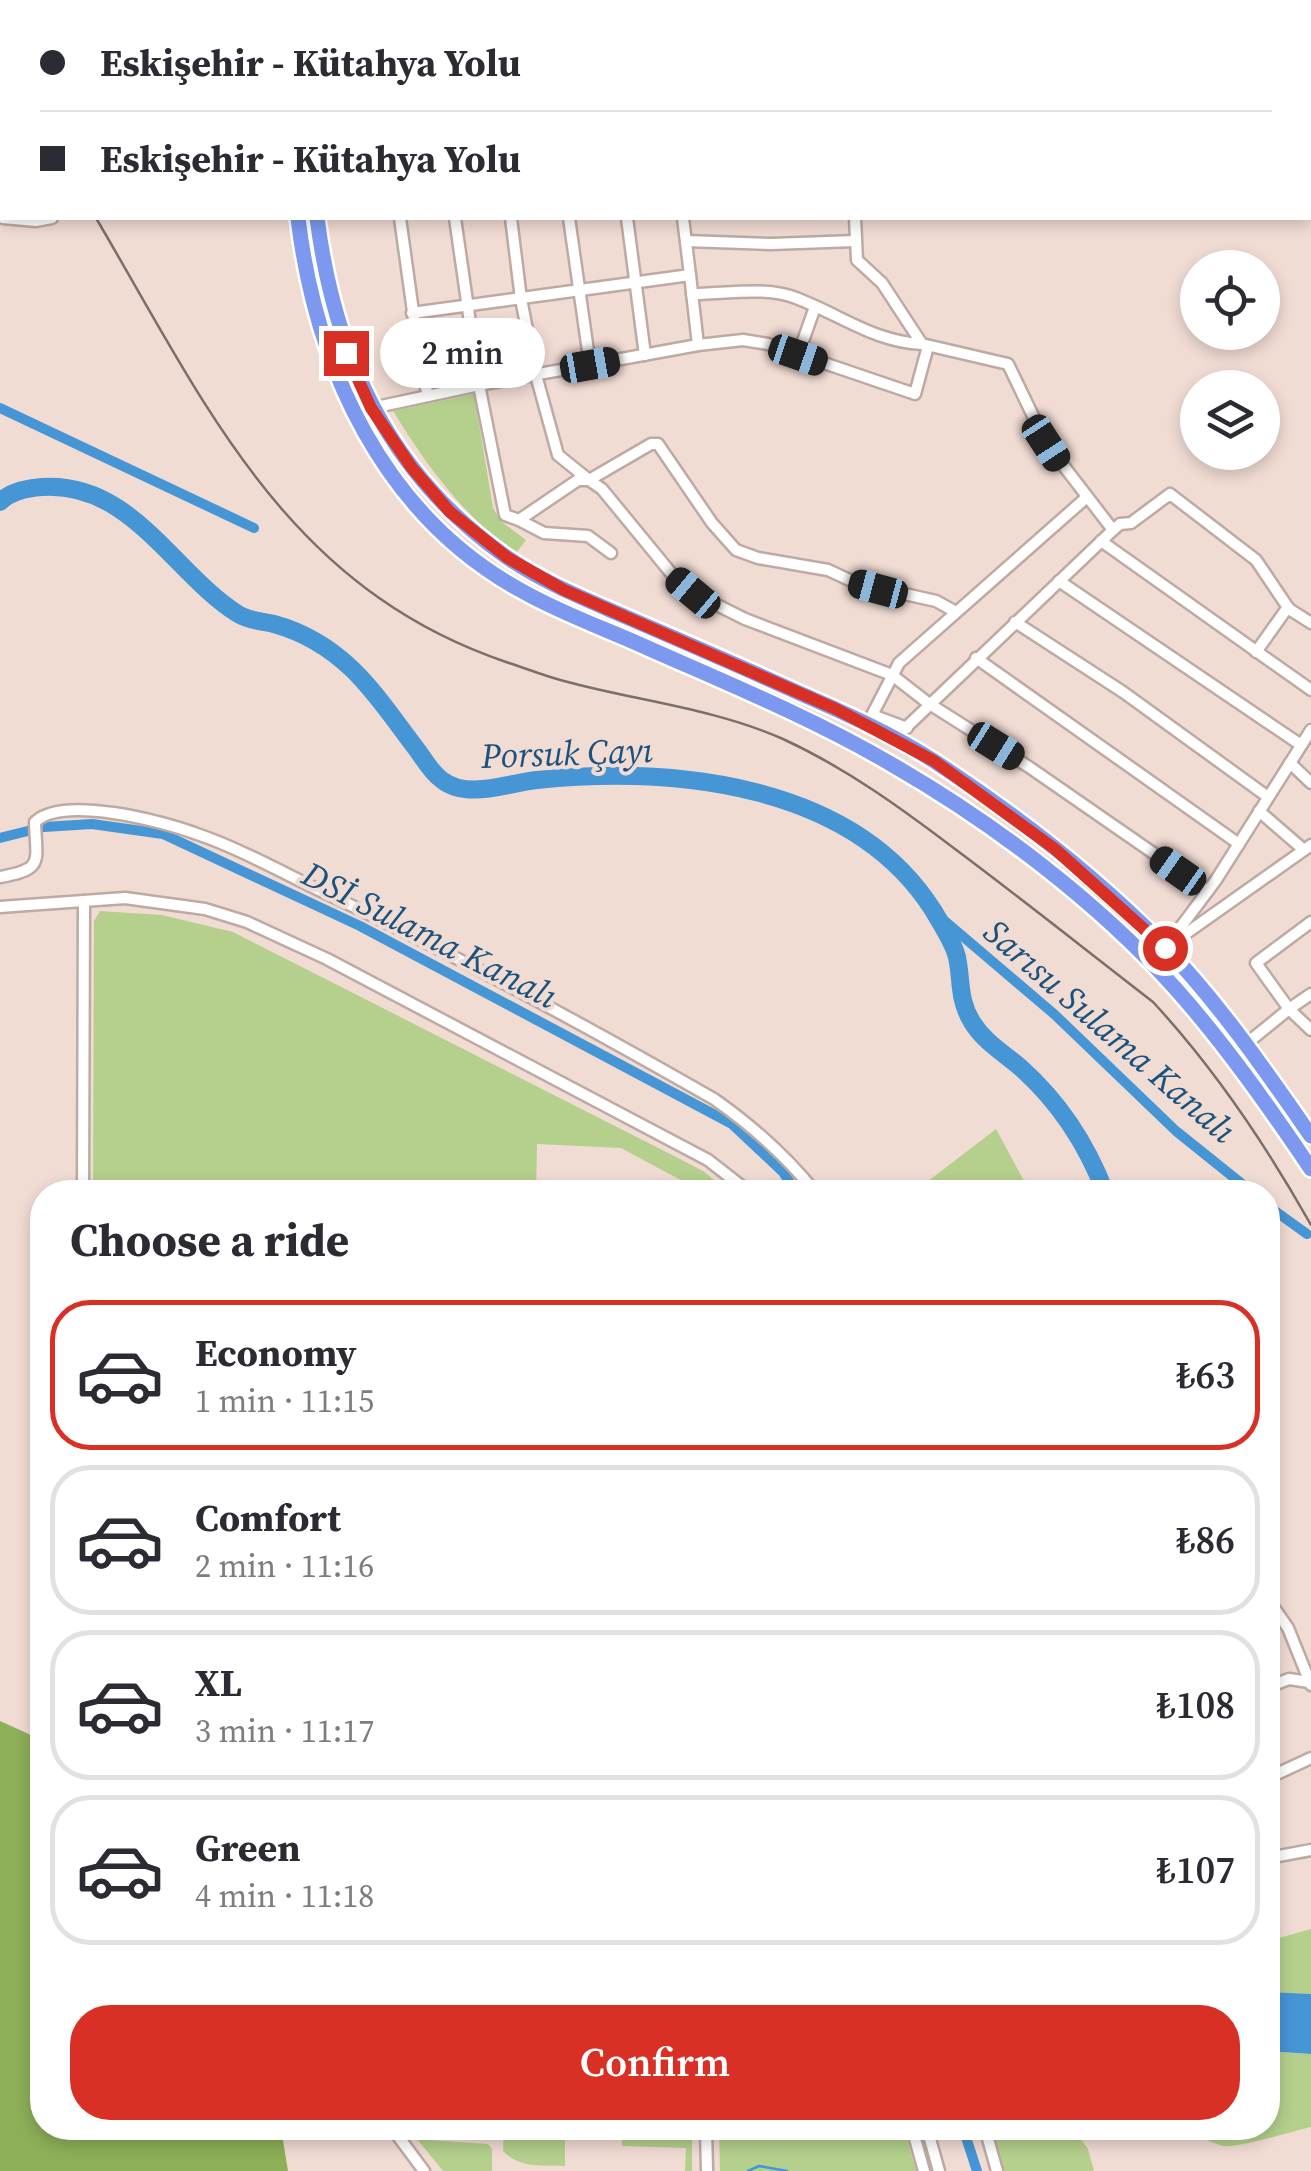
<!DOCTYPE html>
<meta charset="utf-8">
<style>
body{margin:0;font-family:"Source Serif 4",serif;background:#f2f2f3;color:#2b2b33;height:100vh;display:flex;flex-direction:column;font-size:38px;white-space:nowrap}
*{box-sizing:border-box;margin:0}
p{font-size:32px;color:#7c7c81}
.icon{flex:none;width:55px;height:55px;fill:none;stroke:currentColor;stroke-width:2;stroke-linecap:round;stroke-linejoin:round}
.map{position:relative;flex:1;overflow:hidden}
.details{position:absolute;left:30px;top:1180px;width:1250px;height:960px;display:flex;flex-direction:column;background:#fff;border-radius:40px;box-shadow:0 5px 15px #0003}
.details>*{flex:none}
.hud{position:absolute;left:0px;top:0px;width:1312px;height:220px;box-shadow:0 5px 15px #0003;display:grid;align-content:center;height:220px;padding:0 40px;background:#fff}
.controls{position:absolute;left:1180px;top:250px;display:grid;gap:20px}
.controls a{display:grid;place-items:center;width:100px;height:100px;border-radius:50%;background:#fff;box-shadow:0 5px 15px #0003;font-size:50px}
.end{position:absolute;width:45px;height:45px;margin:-22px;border:12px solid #d93025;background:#fff;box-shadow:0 0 0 5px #fff}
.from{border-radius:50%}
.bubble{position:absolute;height:70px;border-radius:35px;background:#fff;box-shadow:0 5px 15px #0003;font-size:32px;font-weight:600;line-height:70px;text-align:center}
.car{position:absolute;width:30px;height:60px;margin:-30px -15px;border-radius:12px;box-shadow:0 0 8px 2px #0007;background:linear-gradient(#222 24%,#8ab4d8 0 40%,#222 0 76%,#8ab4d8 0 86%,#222 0)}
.hud b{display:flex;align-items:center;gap:35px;height:95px;font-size:38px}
.hud b+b{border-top:2px solid #e1e1e2}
.hud i{width:25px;height:25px;background:#2b2b33}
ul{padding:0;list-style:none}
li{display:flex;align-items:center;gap:30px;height:150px;margin:0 20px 15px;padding:0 20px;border:5px solid #e1e1e2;border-radius:40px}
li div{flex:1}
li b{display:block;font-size:38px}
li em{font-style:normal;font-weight:600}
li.selected{border-color:#d93025}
li>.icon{width:90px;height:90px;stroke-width:1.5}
h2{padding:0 40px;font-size:45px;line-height:120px}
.primary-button{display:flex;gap:20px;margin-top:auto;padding:20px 40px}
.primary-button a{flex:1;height:115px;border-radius:40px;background:#d93025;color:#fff;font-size:40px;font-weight:600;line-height:115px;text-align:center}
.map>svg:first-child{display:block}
.green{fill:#b4d08c}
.forest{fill:#8daf57}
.water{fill:#4695d4}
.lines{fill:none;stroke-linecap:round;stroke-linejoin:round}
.stream{stroke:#4695d4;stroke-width:2.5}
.canal{stroke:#4695d4;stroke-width:10}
.river{stroke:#4695d4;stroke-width:18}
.minor-casing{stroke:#bdaaa2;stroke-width:15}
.highway-casing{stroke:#fff;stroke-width:20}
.minor{stroke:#fff;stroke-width:10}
.highway{stroke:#7c99ef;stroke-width:15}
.rail{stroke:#7b6f6a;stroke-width:2.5}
.route{stroke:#d93025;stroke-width:12}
.labels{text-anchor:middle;stroke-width:8;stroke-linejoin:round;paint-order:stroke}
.water-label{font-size:35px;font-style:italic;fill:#1a527d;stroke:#f1dcd4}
</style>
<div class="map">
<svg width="1311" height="2171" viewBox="0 0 1311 2171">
<rect width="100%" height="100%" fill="#f1dcd4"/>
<g class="green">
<path d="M474 394 493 508 502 522 526 540 516 553C464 518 425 463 393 411Z"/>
<polygon points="100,911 162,915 233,932 680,1159 703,1171 729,1192 703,1192 621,1148 537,1144 536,1192 93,1192 94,921"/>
<polygon points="996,1129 1030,1192 914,1192"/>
<polygon points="1311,1929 1311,1994 1268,1992 1268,1941"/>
<path d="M1268 2051 1311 2054V2127C1294 2131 1235 2149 1223 2146 1210 2143 1197 2134 1186 2128H1268Z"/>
<polygon points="408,2128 428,2128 428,2140 488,2144 492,2149 492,2171 443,2171"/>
<path d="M504 2128H523V2140H565V2166C542 2165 520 2169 503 2151Z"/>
<polygon points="631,2128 692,2128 692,2171 685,2171 686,2148 622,2146 622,2131 631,2131"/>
<polygon points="719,2128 904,2128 916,2171 720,2171"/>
<polygon points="991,2128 1073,2128 1088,2149 1094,2171 1002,2171"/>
</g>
<polygon class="forest" points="0,1721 42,1740 42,2128 281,2128 288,2171 0,2171"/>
<polygon class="water" points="1268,1992 1311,1994 1311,2054 1268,2051"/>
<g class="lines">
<polyline class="stream" points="748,2171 759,2166 787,2171"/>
<g class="canal">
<polyline points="0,408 254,528"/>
<polyline points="0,838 44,827 92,824 163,834 360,926 732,1124 783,1172 796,1192"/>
<polyline points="933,911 1054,1014 1176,1131 1252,1192"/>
<polyline points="1268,1206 1307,1234"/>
<polyline points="963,2128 977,2171"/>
</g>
<path class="river" d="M0 502C11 491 27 488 42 487 131 481 173 573 238 614 249 621 262 621 274 624 303 632 330 648 352 669 377 693 397 724 418 751 425 761 432 773 442 780 467 800 508 783 537 780 674 766 852 783 933 910 941 924 953 941 957 957 962 981 958 999 972 1022 985 1043 1004 1053 1021 1068 1059 1102 1087 1145 1105 1192"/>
<g class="minor-casing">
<g id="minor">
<polyline points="124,0 125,2"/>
<polyline points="349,0 349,2"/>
<polyline points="406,0 406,2"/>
<polyline points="458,0 459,2"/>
<polyline points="664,0 665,2"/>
<polyline points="767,0 770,2"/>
<polyline points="908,0 912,2"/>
<polyline points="931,0 932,2"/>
<polyline points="1151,0 1153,2"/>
<polyline points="8,2 14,0"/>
<polyline points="155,2 161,0"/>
<polyline points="633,2 653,0"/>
<polyline points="805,2 807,0"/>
<polyline points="878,2 880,0"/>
<polyline points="0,23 2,26"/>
<polyline points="3,218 36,221 52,218"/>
<polyline points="400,218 420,362 428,396"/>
<polyline points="455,218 479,385 698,345 690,275"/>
<polyline points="511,218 521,299 536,375 558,455 589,480 651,444 658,444 712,523 736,550 758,558 828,570 856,583 936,601 956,612"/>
<polyline points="569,218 590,365"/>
<polyline points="627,218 645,355"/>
<polyline points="855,218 857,260 882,283 922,344 1008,364 1046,443 1113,530"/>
<polyline points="686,241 771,244 855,241"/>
<path d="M692 294C724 294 766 286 796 298 839 314 874 342 922 344"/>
<polyline points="412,313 690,275 683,218"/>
<polyline points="698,345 743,340 768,344 915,394 928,346"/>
<polyline points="798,355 815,307"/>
<polyline points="372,408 479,385 505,515 519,520 578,480 589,480 602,489 675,578 693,593 745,619 892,675 928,703 1029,767 1208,891"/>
<polyline points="519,520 544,533 588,536 611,553"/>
<polyline points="1101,541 1311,690"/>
<polyline points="1059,581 1301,745"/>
<polyline points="1015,622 1123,692 1268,797"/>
<polyline points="1256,652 1288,607"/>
<polyline points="976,658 1239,844"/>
<polyline points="907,728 872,715 899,663 1087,497"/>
<polyline points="895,738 1113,530 1120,524 1131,523 1170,494 1256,560 1289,609 1311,623"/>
<polyline points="1290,763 1311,783"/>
<polyline points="1259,811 1304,850"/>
<path d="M0 877C45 869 36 862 35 822 63 795 162 821 197 834 244 850 290 877 336 898 465 960 590 1028 714 1099 751 1125 787 1157 815 1192"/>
<polyline points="0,907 125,898 205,909 247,922 327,959 708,1160 749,1192"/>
<polyline points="1311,922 1256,963 1289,1009 1311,994"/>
<polyline points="1174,942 1311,845"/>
<polyline points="1165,948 1216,880 1311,730"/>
<polyline points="1246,1044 1289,1009 1311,1030"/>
<polyline points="83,1192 84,901"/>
<polyline points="1268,1599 1288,1628 1311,1685"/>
<polyline points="1268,1687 1289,1679 1309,1682"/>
<polyline points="1268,1778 1311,1758"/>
<polyline points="1268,1858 1311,1850"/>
<polyline points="392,2128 424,2171"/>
<polyline points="706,2128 707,2171"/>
<polyline points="912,2128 924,2171"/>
<polyline points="927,2128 939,2171"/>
<polyline points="985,2128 997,2171"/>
</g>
</g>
<g class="highway-casing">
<g id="highway">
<polyline points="280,0 280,2"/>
<polyline points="292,0 292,2"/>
<path d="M298 218C316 368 384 516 522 591 557 611 595 625 632 641 719 680 809 716 891 764 992 822 1097 901 1175 988 1225 1044 1269 1107 1311 1169"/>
<path d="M317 218C335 357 388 473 505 556 542 582 585 599 626 617 684 642 742 667 799 693 845 713 892 734 934 761 1015 814 1095 876 1163 945 1219 1003 1265 1070 1311 1136"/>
</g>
</g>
<use href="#minor" class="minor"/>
<use href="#highway" class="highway"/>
<g class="rail">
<polyline points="0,49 2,54"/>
<path d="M96 218C205 403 285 587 506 662 525 668 544 676 564 681 637 701 713 708 783 739 846 768 901 808 955 849 1022 899 1087 951 1153 1002 1216 1070 1266 1145 1311 1225"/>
</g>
</g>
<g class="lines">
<polyline class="route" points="346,353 371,408 412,468 450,512 508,558 564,590 836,709 934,761 1055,849 1165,948"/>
</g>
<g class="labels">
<g class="water-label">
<text transform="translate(567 753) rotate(-2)" y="12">Porsuk Çayı</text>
<text transform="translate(430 935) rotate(27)" y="12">DSİ Sulama Kanalı</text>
<text transform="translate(1110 1031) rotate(41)" y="12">Sarısu Sulama Kanalı</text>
</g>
</g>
</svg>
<div class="controls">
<a><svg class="icon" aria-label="locate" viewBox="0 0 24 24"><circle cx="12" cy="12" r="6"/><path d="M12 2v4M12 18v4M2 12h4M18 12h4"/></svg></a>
<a><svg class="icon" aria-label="layers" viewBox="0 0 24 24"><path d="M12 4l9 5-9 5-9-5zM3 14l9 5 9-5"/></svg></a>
</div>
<i class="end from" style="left:1165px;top:948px"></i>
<i class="end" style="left:346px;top:353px"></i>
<div class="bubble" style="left:380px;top:318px;width:165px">2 min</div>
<i class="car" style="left:798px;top:355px;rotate:109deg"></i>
<i class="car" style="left:590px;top:365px;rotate:80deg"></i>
<i class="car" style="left:1046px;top:443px;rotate:147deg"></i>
<i class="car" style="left:878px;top:589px;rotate:285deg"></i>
<i class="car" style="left:693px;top:593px;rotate:310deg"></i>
<i class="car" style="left:996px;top:746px;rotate:122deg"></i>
<i class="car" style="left:1178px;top:871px;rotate:305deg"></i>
<div class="hud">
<b><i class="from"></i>Eskişehir - Kütahya Yolu</b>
<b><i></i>Eskişehir - Kütahya Yolu</b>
</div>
<section class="details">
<h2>Choose a ride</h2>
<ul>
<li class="selected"><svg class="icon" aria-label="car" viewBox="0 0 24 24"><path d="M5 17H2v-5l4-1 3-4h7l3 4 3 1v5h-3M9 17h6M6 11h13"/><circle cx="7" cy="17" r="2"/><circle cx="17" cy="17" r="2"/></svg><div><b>Economy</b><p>1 min · 11:15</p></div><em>₺63</em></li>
<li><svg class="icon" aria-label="car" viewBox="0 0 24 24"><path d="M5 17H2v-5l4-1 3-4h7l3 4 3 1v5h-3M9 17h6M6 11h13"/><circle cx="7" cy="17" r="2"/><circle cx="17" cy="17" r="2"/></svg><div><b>Comfort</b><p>2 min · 11:16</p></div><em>₺86</em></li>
<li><svg class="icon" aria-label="car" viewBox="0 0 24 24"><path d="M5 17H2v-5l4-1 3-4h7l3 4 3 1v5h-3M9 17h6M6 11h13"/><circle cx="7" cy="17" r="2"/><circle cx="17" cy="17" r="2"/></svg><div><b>XL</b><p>3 min · 11:17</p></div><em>₺108</em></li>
<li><svg class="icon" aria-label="car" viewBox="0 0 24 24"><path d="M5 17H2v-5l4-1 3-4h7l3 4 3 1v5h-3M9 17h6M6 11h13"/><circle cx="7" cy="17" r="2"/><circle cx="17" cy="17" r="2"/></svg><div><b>Green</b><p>4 min · 11:18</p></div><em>₺107</em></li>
</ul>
<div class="primary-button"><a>Confirm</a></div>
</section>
</div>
